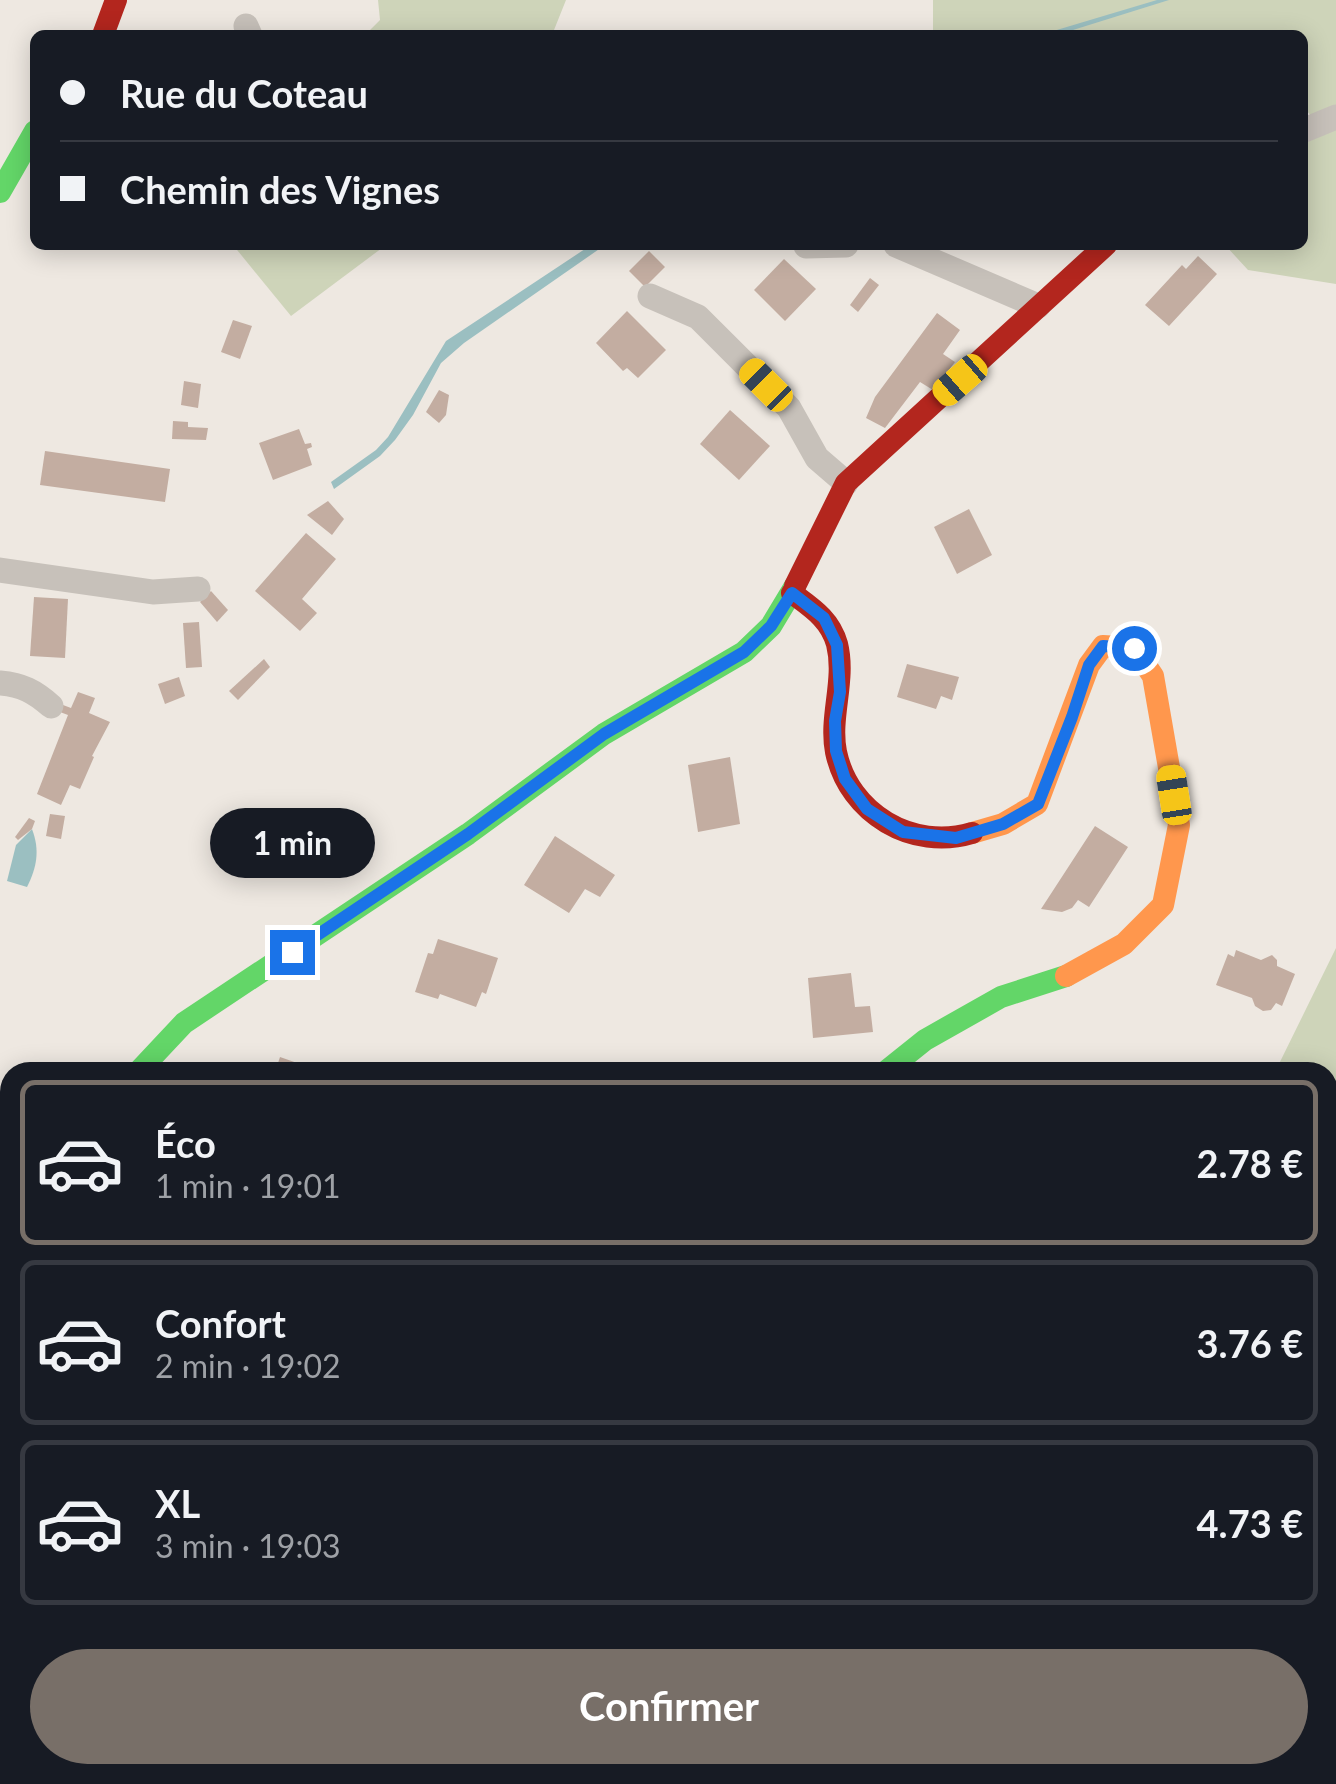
<!DOCTYPE html>
<html lang="fr">
<meta charset="utf-8">
<style>
body{margin:0;font-family:Lato,sans-serif;background:#20242c;color:#f1f3f6;height:100vh;display:flex;flex-direction:column;font-size:38px;white-space:nowrap}
*{box-sizing:border-box;margin:0}
p{font-size:32px;color:#9ea1a6}
.icon{flex:none;width:55px;height:55px;fill:none;stroke:currentColor;stroke-width:2;stroke-linecap:round;stroke-linejoin:round}
.map{position:relative;flex:1;overflow:hidden}
.drawer{position:absolute;left:0px;top:1062px;width:1338px;height:722px;display:flex;flex-direction:column;background:#171b24;border-radius:30px 30px 0 0;box-shadow:0 5px 25px #0003}
.drawer>*{flex:none}
.hud{position:absolute;left:30px;top:30px;width:1278px;height:220px;border-radius:15px;box-shadow:0 5px 25px #0003;display:grid;align-content:center;height:220px;padding:0 30px;background:#171b24}
.end{position:absolute;width:45px;height:45px;margin:-22px;border:12px solid #1a73e8;background:#fff;box-shadow:0 0 0 5px #fff}
.from{border-radius:50%}
.bubble{position:absolute;height:70px;border-radius:35px;background:#171b24;box-shadow:0 5px 25px #0003;font-size:32px;font-weight:700;line-height:70px;text-align:center}
.car{position:absolute;width:30px;height:60px;margin:-30px -15px;border-radius:12px;box-shadow:0 0 8px 2px #0007;background:linear-gradient(#f5c518 24%,#345 0 40%,#f5c518 0 76%,#345 0 86%,#f5c518 0)}
.hud b{display:flex;align-items:center;gap:35px;height:95px;font-size:38px}
.hud b+b{border-top:2px solid #363941}
.hud i{width:25px;height:25px;background:#f1f3f6}
ul{padding:18px 0 0;list-style:none}
li{display:flex;align-items:center;gap:30px;height:165px;margin:0 20px 15px;padding:0 10px;border:5px solid #363941;border-radius:15px}
li div{flex:1}
li b{display:block;font-size:38px}
li em{font-style:normal;font-weight:700}
li.current{border-color:#786f68}
li>.icon{width:90px;height:90px;stroke-width:1.5}
.cta{display:flex;gap:20px;margin-top:auto;padding:20px 30px}
.cta a{flex:1;height:115px;border-radius:60px;background:#786f68;color:#fff;font-size:40px;font-weight:700;line-height:115px;text-align:center}
.map>svg:first-child{display:block}
.green{fill:#ced4b9}
.water{fill:#9bbfc1}
.building{fill:#c3ada1}
.lines{fill:none;stroke-linecap:round;stroke-linejoin:round}
.path{stroke:#c0b9b2;stroke-width:5;stroke-dasharray:5 5;stroke-linecap:butt}
.street{stroke:#c7c1ba;stroke-width:25}
.fast{stroke:#63d668;stroke-width:22}
.slow{stroke:#ff974d;stroke-width:22}
.jam{stroke:#b3261e;stroke-width:22}
.route{stroke:#1a73e8;stroke-width:12}
</style>
<div class="map">
<svg width="1336" height="1784" viewBox="0 0 1336 1784">
<rect width="100%" height="100%" fill="#eee8e1"/>
<g class="green">
<polygon points="378,0 566,0 552,35 365,35 380,20"/>
<polygon points="933,0 1336,0 1336,284 1248,270 1225,245 1302,245 1303,128 1315,120 1303,107 1302,35 933,35"/>
<polygon points="233,245 386,245 291,316"/>
<polygon points="1336,948 1336,1784 813,1784 802,1775 1328,1775 1328,1072 1275,1072"/>
</g>
<g class="water">
<polygon points="1157,0 1169,0 1057,35 1040,35"/>
<polygon points="591,245 605,245 464,343 441,363 413,415 395,440 380,456 334,489 331,482 376,450 388,437 446,341"/>
<path d="M32 829C40 850 37 867 27 887L7 881 16 845Z"/>
</g>
<g class="building">
<polygon points="649,251 665,267 645,287 629,271"/>
<polygon points="1198,256 1217,274 1169,326 1145,305 1182,265 1186,269"/>
<polygon points="784,259 816,289 785,321 754,290"/>
<polygon points="870,278 879,285 858,312 850,305"/>
<polygon points="627,311 666,350 638,378 627,368 623,371 596,343"/>
<polygon points="937,313 960,330 943,354 955,362 933,390 920,382 885,428 866,418 875,397"/>
<polygon points="233,320 252,326 240,359 221,352"/>
<polygon points="184,381 201,384 198,408 181,405"/>
<polygon points="439,390 449,395 446,415 439,423 426,412"/>
<polygon points="730,410 770,446 739,480 700,444"/>
<polygon points="173,421 188,422 188,427 208,428 206,440 172,439"/>
<polygon points="299,429 305,444 311,443 312,447 307,449 312,465 273,480 259,443"/>
<polygon points="45,451 170,469 165,502 40,485"/>
<polygon points="328,501 344,519 332,535 307,515"/>
<polygon points="969,509 992,555 957,574 934,527"/>
<polygon points="306,533 336,559 302,599 317,613 300,631 255,591"/>
<polygon points="211,591 228,610 217,622 200,602"/>
<polygon points="34,597 68,599 65,658 30,656"/>
<polygon points="199,622 202,667 186,668 183,623"/>
<polygon points="264,659 270,667 238,700 229,691"/>
<polygon points="907,664 959,677 952,700 941,696 936,709 897,697"/>
<polygon points="179,677 185,696 165,704 158,684"/>
<polygon points="78,692 95,698 89,713 110,722 92,756 94,757 80,789 70,785 61,805 37,794 68,715 60,712 63,705 71,708"/>
<polygon points="730,757 740,824 698,832 688,765"/>
<polygon points="50,814 65,816 61,839 46,836"/>
<polygon points="29,818 35,821 32,829 18,840 15,837"/>
<polygon points="1095,826 1128,847 1089,907 1078,900 1072,908 1062,912 1041,909"/>
<polygon points="555,836 615,875 600,897 585,889 569,913 524,885"/>
<polygon points="438,939 498,958 486,994 482,992 476,1007 440,994 438,999 415,992 428,953 433,954"/>
<polygon points="1236,950 1261,960 1272,955 1277,960 1277,966 1295,974 1282,1006 1276,1003 1271,1010 1263,1011 1255,1006 1252,998 1216,985 1228,954 1234,957"/>
<polygon points="851,973 855,1007 870,1006 873,1032 813,1038 808,978"/>
<polygon points="280,1057 323,1072 275,1072"/>
<polygon points="10,1752 10,1775 22,1775 23,1784 0,1784 0,1754"/>
</g>
<g class="lines">
<g class="path">
<polyline points="1328,1695 1336,1695"/>
<polyline points="1166,1784 1176,1775"/>
</g>
<g class="street">
<polyline points="246,26 250,35"/>
<polyline points="1302,131 1336,117"/>
<polyline points="896,245 1038,306"/>
<polyline points="806,246 846,245"/>
<polyline points="650,296 698,317 789,408 817,458 846,483"/>
<polyline points="0,570 153,592 198,589"/>
<path d="M0 683C22 685 34 691 51 706"/>
<polyline points="0,1435 10,1408"/>
</g>
<g class="fast">
<polyline points="0,192 35,131"/>
<polyline points="138,1072 184,1023 468,834 604,734 744,652 771,626 795,586"/>
<polyline points="885,1072 925,1040 1001,997 1066,976"/>
</g>
<polyline class="slow" points="972,833 1003,824 1037,804 1089,665 1103,646 1134,648 1153,676 1179,825 1163,905 1124,944 1066,976"/>
<g class="jam">
<polyline points="103,35 116,0"/>
<polyline points="795,586 846,483 1106,245"/>
<path d="M792 593C812 608 830 619 837 644 846 680 829 717 836 752 849 814 913 851 972 833"/>
</g>
</g>
<g class="lines">
<polyline class="route" points="292,952 468,834 604,734 744,652 771,626 792,593 824,618 837,645 840,692 835,721 836,751 845,779 867,809 903,832 956,838 1003,824 1038,804 1072,717 1089,665 1103,646 1134,648"/>
</g>
</svg>
<i class="end from" style="left:1134px;top:648px"></i>
<i class="end" style="left:292px;top:952px"></i>
<div class="bubble" style="left:210px;top:808px;width:165px">1 min</div>
<i class="car" style="left:960px;top:380px;rotate:229deg"></i>
<i class="car" style="left:766px;top:385px;rotate:315deg"></i>
<i class="car" style="left:1174px;top:795px;rotate:351deg"></i>
<div class="hud">
<b><i class="from"></i>Rue du Coteau</b>
<b><i></i>Chemin des Vignes</b>
</div>
<section class="drawer">
<ul>
<li class="current"><svg class="icon" aria-label="car" viewBox="0 0 24 24"><path d="M5 17H2v-5l4-1 3-4h7l3 4 3 1v5h-3M9 17h6M6 11h13"/><circle cx="7" cy="17" r="2"/><circle cx="17" cy="17" r="2"/></svg><div><b>Éco</b><p>1 min · 19:01</p></div><em>2.78 €</em></li>
<li><svg class="icon" aria-label="car" viewBox="0 0 24 24"><path d="M5 17H2v-5l4-1 3-4h7l3 4 3 1v5h-3M9 17h6M6 11h13"/><circle cx="7" cy="17" r="2"/><circle cx="17" cy="17" r="2"/></svg><div><b>Confort</b><p>2 min · 19:02</p></div><em>3.76 €</em></li>
<li><svg class="icon" aria-label="car" viewBox="0 0 24 24"><path d="M5 17H2v-5l4-1 3-4h7l3 4 3 1v5h-3M9 17h6M6 11h13"/><circle cx="7" cy="17" r="2"/><circle cx="17" cy="17" r="2"/></svg><div><b>XL</b><p>3 min · 19:03</p></div><em>4.73 €</em></li>
</ul>
<div class="cta"><a>Confirmer</a></div>
</section>
</div>
